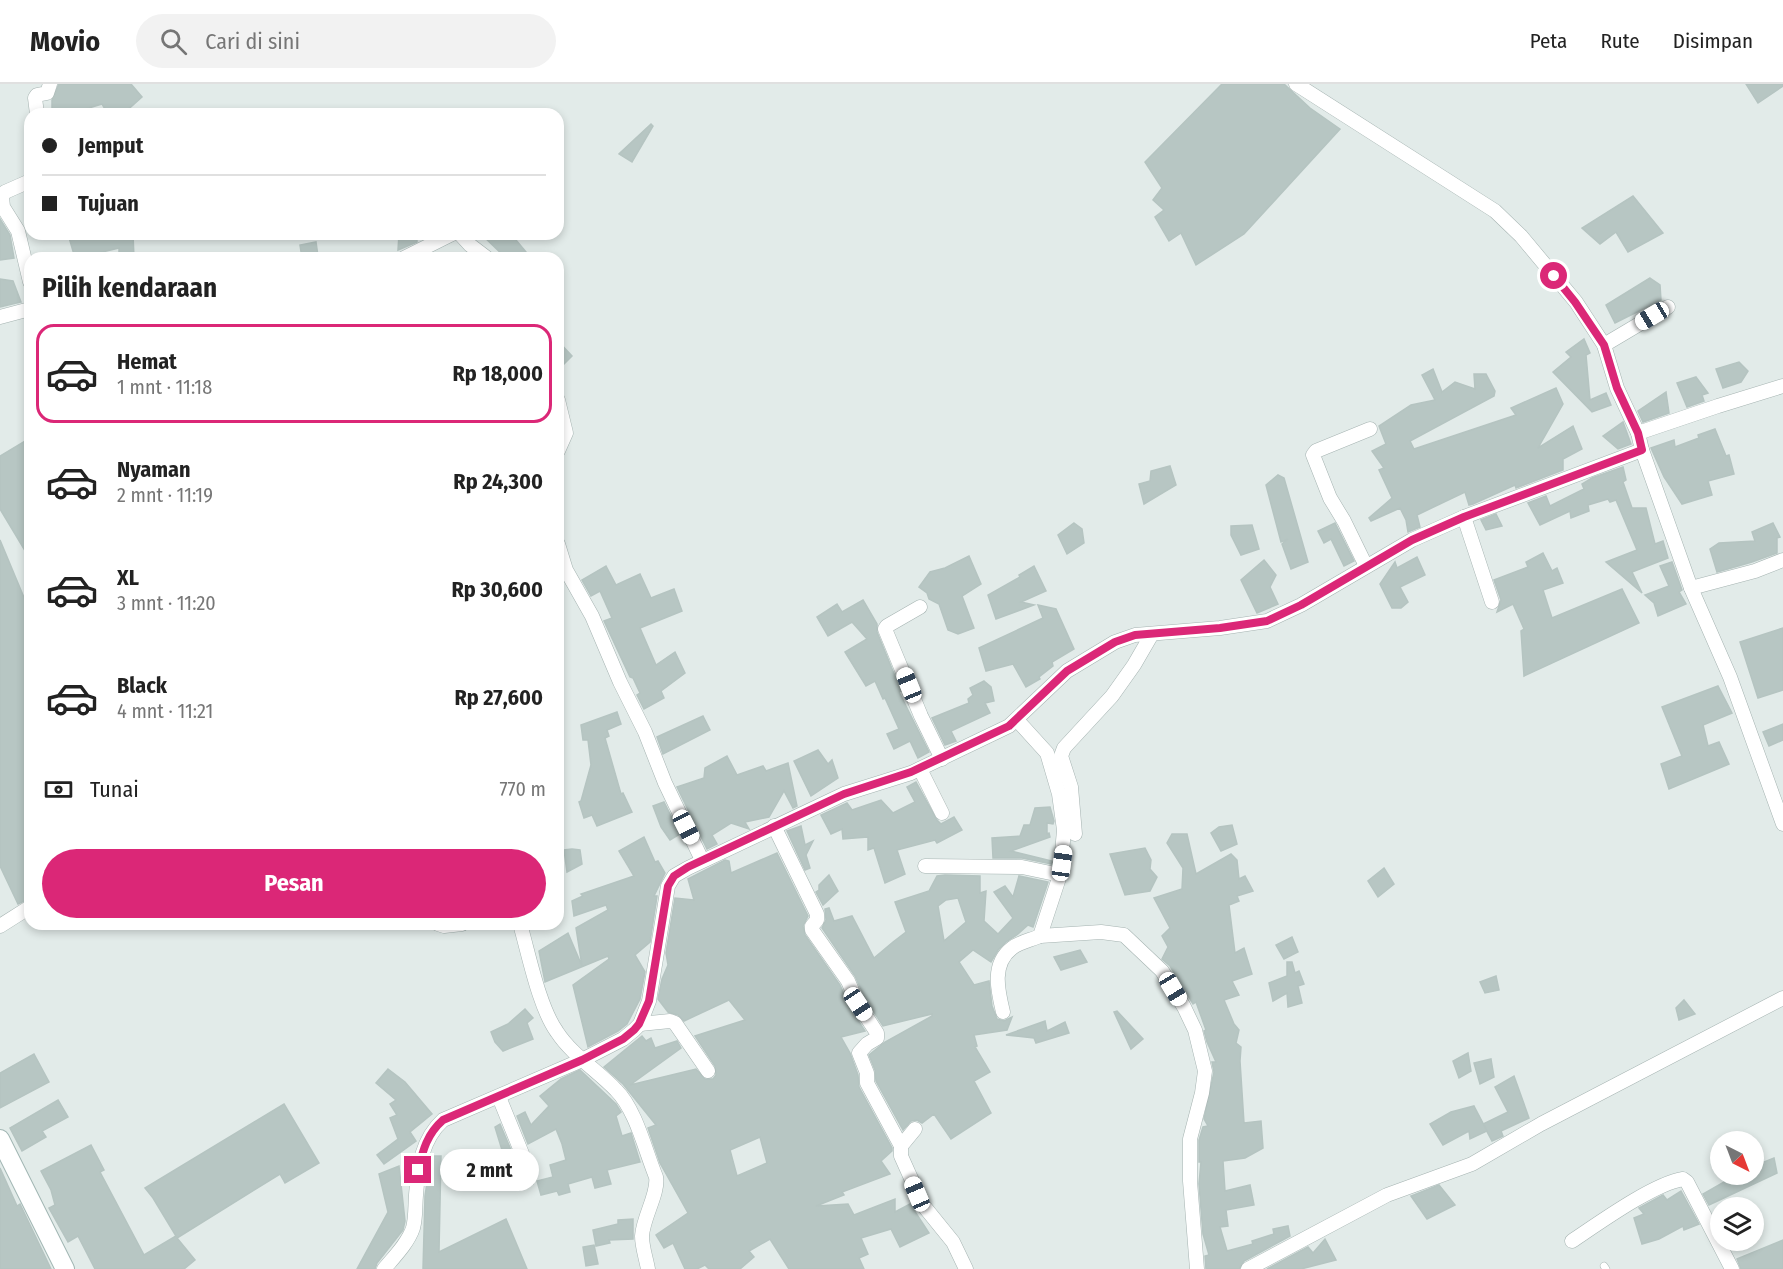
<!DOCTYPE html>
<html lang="id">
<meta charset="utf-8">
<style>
body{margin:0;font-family:"Fira Sans Condensed",sans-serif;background:#f2f2f2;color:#222;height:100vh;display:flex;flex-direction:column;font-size:22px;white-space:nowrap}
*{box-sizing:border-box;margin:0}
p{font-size:20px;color:#767676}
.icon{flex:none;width:33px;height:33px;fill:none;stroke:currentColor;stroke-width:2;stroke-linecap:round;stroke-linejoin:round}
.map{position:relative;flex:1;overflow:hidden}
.panel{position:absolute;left:24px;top:168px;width:540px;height:678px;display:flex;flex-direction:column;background:#fff;border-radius:18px;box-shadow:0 3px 9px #0003}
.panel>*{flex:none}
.hud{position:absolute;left:24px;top:24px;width:540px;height:132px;border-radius:18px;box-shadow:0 3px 9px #0003;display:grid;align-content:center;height:132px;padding:0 18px;background:#fff}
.needle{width:39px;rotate:138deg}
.buttons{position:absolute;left:1710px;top:1047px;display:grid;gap:12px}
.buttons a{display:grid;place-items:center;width:54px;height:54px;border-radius:50%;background:#fff;box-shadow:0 3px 9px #0003;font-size:30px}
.end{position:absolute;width:27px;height:27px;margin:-14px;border:8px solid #db2777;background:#fff;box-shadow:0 0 0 3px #fff}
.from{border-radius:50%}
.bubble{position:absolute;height:42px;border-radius:21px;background:#fff;box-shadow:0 3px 9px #0003;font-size:20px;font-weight:700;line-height:42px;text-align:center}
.car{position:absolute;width:18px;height:36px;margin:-18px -9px;border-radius:8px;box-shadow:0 0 4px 2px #0007;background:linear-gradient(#fff 24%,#345 0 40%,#fff 0 76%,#345 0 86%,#fff 0)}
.hud b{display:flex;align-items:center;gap:21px;height:57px;font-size:22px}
.hud b+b{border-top:2px solid #e0e0e0}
.hud i{width:15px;height:15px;background:#222}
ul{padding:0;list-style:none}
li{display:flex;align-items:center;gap:18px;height:99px;margin:0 12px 9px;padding:0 6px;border:3px solid transparent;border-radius:18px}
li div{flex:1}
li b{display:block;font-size:22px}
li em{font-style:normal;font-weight:700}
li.on{border-color:#db2777}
li>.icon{width:54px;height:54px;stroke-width:1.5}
h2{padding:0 18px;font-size:27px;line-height:72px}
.pay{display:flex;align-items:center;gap:15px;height:66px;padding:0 18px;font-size:22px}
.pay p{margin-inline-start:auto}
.cta{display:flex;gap:12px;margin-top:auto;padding:12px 18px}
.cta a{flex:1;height:69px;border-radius:36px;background:#db2777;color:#fff;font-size:24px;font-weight:700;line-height:69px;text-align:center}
header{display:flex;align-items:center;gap:36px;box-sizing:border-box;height:84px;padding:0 30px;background:#fff;border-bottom:2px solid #e0e0e0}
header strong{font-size:28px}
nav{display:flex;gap:33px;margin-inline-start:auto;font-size:21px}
.search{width:420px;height:54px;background:#f2f2f2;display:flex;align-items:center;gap:15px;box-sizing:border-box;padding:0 21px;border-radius:33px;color:#767676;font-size:22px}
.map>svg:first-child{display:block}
.building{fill:#b7c6c3;stroke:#b5c4c1;stroke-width:1.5;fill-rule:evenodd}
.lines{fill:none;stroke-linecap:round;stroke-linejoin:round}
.service-casing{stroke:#a5b3b1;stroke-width:8}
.minor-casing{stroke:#a5b3b1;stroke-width:15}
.secondary-casing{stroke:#a1b6b3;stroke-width:20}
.service{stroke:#fff;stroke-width:7}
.minor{stroke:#fff;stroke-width:14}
.secondary{stroke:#fff;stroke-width:18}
.route{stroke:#db2777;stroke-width:8}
</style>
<header>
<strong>Movio</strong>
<div class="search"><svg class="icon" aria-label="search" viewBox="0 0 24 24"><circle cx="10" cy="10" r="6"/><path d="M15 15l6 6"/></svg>Cari di sini</div>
<nav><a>Peta</a><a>Rute</a><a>Disimpan</a></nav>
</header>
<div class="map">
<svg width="1783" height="1185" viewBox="0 0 1783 1185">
<rect width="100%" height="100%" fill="#e2ebe9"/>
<g class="building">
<polygon points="59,0 131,0 142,13 123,30 108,30 102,20 79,27 80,30 52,30 52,16"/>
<polygon points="1222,0 1284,0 1310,24 1340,45 1244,150 1196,181 1181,149 1169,157 1155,133 1164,126 1153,116 1162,104 1145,78"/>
<polygon points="1746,0 1783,0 1783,2 1758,19"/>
<polygon points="651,40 653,42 632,78 619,70"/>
<polygon points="1633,112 1663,149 1628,168 1616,148 1600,160 1582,144"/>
<polygon points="0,135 10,151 14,174 0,176"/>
<polygon points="68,150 133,150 134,174 119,174 119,164 94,170 95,174 75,174"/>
<polygon points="399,150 417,150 417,158 398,166"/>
<polygon points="481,150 511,150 531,174 506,174"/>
<polygon points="316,158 318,172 302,174 300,161"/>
<polygon points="1650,194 1660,201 1661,216 1615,239 1606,221"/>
<polygon points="0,195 13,197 21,218 0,223"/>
<polygon points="1584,255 1590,269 1586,271 1590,316 1606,309 1611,321 1592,328 1553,288 1571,273 1566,268"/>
<polygon points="558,257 572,272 558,286"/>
<polygon points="1739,278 1748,287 1741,298 1723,304 1716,285"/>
<polygon points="1433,285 1442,308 1455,298 1475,305 1474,290 1486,290 1495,307 1494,312 1410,357 1414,365 1516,331 1511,324 1556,304 1563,320 1538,364 1573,342 1582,365 1563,375 1563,386 1516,404 1515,401 1473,420 1469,421 1465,408 1417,431 1420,443 1408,448 1406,436 1400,424 1371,437 1369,434 1392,414 1379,386 1384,384 1372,367 1386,360 1379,342 1411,321 1435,316 1422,291"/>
<polygon points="1696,293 1708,309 1702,311 1704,317 1687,323 1677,299"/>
<polygon points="1666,308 1669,329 1643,338 1638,327"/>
<polygon points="1623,338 1631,360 1618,365 1603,352"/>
<polygon points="1715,345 1726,372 1729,371 1734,390 1708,397 1712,411 1682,420 1664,393 1651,364 1674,356 1675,363 1699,354 1698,351"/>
<polygon points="30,354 30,475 0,425 0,372"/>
<polygon points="1170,382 1176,401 1144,420 1139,400 1150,397 1151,387"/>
<polygon points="1623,383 1626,396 1623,398 1632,424 1646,424 1655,460 1663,457 1668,474 1632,488 1642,509 1606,478 1637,466 1616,416 1610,418 1608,415 1588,421 1589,427 1571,434 1570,427 1540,441 1528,419 1546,412 1550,422 1584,405 1582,400 1592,394"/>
<polygon points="1278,391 1284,394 1308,478 1291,485 1282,460 1288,455 1281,458 1266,401"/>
<polygon points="1496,430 1502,442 1486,446 1481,436"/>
<polygon points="1074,439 1082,445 1084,459 1067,470 1058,451"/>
<polygon points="1335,439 1354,477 1344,482 1331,455 1324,459 1318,447"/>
<polygon points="1773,439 1780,453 1777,454 1777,469 1752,478 1717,488 1710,465 1719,459 1755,457 1752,448"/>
<polygon points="1252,441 1259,465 1241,471 1231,451 1231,442"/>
<polygon points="0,456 30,528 30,814 18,820 0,782"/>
<polygon points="1543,469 1552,487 1557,484 1563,499 1543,506 1552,534 1622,505 1639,539 1524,592 1521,547 1524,545 1513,520 1497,528 1501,516 1494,496 1528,483 1526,478"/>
<polygon points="969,472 981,500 962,512 974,544 958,550 948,546 939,520 929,515 927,509 919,503 930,488 945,484"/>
<polygon points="1417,473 1425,491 1400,503 1408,518 1401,524 1392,524 1380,500 1395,478 1397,484"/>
<polygon points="1264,476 1276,491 1270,503 1278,520 1257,529 1241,496"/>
<polygon points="1672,478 1682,506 1679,508 1686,520 1658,532 1654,519 1645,511 1669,502 1660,482"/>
<polygon points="606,482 616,501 640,490 651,514 674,505 682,527 640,544 656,581 675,568 685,589 661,607 664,614 644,625 637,611 640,609 633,594 630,593 604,537 612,534 600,507 591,512 582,496"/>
<polygon points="1034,482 1046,507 1021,518 1034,521 996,535 988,511 1020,493 1019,491"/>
<polygon points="863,516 877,540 877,548 901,607 899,608 929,668 918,674 910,657 894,665 887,650 899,645 885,614 883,615 875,597 866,602 845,568 867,555 852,538 828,552 817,533 837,520 842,528"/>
<polygon points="1038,521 1056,525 1074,565 1052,578 1053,582 1039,593 1040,595 1026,603 1013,580 986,587 979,564 1043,534"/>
<polygon points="1783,544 1783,606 1758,614 1740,558"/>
<polygon points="984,597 991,603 994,617 985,619 990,629 951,647 956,657 945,661 932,634 969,619 968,615 973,611 970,604"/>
<polygon points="1718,602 1732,629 1703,641 1708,662 1719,658 1729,680 1669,705 1661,680 1682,672 1662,623"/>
<polygon points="617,628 621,640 607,646 609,652 605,654 621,710 623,709 632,728 597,742 592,731 584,734 579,718 581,717 591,681 588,656 583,656 581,641"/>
<polygon points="703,632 710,646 663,670 657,653"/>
<polygon points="1783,640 1783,656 1769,662 1763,648"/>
<polygon points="818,666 828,680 832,676 838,694 811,712 794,677"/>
<polygon points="727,672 737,691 763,682 766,687 788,679 797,722 793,724 784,707 769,733 745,738 749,745 731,739 712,751 717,760 707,765 677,703 704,694 705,684"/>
<polygon points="916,698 937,736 941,740 954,733 962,746 937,759 935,756 897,766 905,790 885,799 874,764 868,766 868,753 843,755 842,745 831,750 821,731 847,719 852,726 881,716 893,729 915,718 907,703"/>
<polygon points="664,718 680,750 670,756 661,743 653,722"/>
<polygon points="1050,723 1054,737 1053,740 1047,739 1047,750 1049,749 1050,753 1011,767 1052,777 1052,780 1022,774 993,774 992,754 1020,752 1024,741 1030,741 1035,724"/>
<polygon points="1232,741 1237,760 1221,767 1211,749 1219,743"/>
<polygon points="801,742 805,761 813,757 806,771 810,784 805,786 787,747"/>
<polygon points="1172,750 1187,750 1196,790 1231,770 1237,776 1239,795 1245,792 1253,807 1237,812 1239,817 1229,821 1235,869 1244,864 1252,890 1232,897 1239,911 1224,916 1234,940 1239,946 1236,959 1241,963 1240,977 1244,1039 1261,1037 1263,1064 1245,1074 1223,1077 1225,1107 1250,1101 1254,1121 1226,1126 1228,1142 1220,1143 1227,1167 1253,1160 1252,1157 1274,1150 1273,1145 1288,1142 1290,1152 1244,1177 1239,1185 1206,1185 1205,1172 1209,1171 1203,1150 1199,1100 1201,1078 1199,1078 1199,1056 1203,1043 1208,1042 1204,1035 1214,988 1212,978 1216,978 1207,958 1204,947 1206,946 1196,918 1193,920 1170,882 1162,875 1168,863 1162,852 1170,844 1154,814 1182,805 1183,784 1167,759"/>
<polygon points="644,753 655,778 658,777 665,789 654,812 657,812 650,858 635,871 645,888 640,915 627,940 618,947 588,963 573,901 609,875 608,872 545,898 539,867 568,849 582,882 576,844 608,826 606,821 574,832 572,817 583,812 581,810 634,792 619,767"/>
<polygon points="1145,764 1151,776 1150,785 1157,793 1150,807 1125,811 1110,770"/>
<polygon points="572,765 580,766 582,780 567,788 564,766"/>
<path d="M777 769 808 832 803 842 805 851 840 901 850 924 865 947 841 953 850 969 858 991 859 1003 892 1064V1067L881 1077 890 1090 842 1108 844 1111 816 1122 848 1120 854 1131 895 1115V1128L910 1120 929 1149 900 1163 891 1145 861 1154 868 1170 859 1174 864 1185H789L770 1155 749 1167 754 1173 740 1185H709L705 1181 697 1185H685L673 1159 664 1164 656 1151 688 1129 660 1079 648 1044 656 1041 623 1000 604 983 642 952 646 957 651 954 655 964 677 957 681 964 630 1001 696 985 705 995H713L716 991 715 982 695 952 745 936 729 916 684 937 678 931 668 928 658 915 662 895 668 881 666 869 675 814 694 816 688 795 725 776 729 777 731 789ZM760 1053 767 1079 737 1092 730 1066Z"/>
<polygon points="1384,784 1394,800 1378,813 1368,797"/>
<polygon points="829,791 838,807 823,821 816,808 819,806 819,801"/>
<path d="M945 791 980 792V809L986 807 984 837 998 850 1013 834 994 808 1005 802 1013 813 1019 792 1048 798 1033 843 1028 841 1018 850 1006 858 998 866 991 878 973 866 959 878 974 901 989 897 992 922 997 935 1004 937 1012 933 1007 946 974 951 977 962 975 963 990 988 974 997 991 1029 951 1055 934 1030 922 1039 917 1036 911 1037 903 1046 876 997 875 986 869 971 885 958 932 932V930L883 942 866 916 855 892 822 844 826 836 825 825 829 824 834 837 852 832 874 874 893 858 906 848 895 818 929 807 937 792ZM958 814 966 838 944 857 938 822 946 816Z"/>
<polygon points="1292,853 1298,868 1284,875 1276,861"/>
<polygon points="1080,866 1087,878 1061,886 1054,873"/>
<polygon points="1287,878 1292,878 1295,889 1299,887 1304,900 1298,902 1302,919 1288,923 1287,909 1273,917 1269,899 1287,892"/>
<polygon points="1496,892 1499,906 1485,909 1480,898"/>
<polygon points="1684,916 1695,930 1679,936 1676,924"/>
<polygon points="525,925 533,934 527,939 533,955 503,967 495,958 491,948 508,940"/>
<polygon points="1117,927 1143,955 1131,965 1114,928"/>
<polygon points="1045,937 1047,947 1065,938 1069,949 1036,959 1034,954 1006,951"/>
<polygon points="1468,969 1471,987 1459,994 1453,977"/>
<polygon points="34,970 49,998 0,1024 0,989"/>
<polygon points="1491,975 1494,993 1480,1000 1474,979"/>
<polygon points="388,985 405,998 432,1030 410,1048 416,1057 384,1080 377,1071 398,1055 390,1034 397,1031 390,1020 396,1016 376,999"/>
<polygon points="580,986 616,1020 621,1028 616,1032 622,1052 631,1049 640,1078 607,1086 611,1100 595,1104 592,1093 568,1100 570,1108 559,1111 557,1107 541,1111 537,1097 553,1093 550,1081 566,1076 562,1060 556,1045 528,1060 517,1032 525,1028 531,1041 549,1022 540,1012 561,995"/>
<polygon points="1514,992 1529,1034 1501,1047 1503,1052 1492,1057 1483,1040 1508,1028 1495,1003"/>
<polygon points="58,1016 68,1033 42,1047 46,1053 22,1067 10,1044"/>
<polygon points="284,1020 319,1079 285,1099 280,1090 177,1154 195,1176 184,1185 95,1185 78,1152 68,1158 49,1124 55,1121 51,1106 41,1087 91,1061 104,1086 100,1088 144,1171 176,1152 153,1114 145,1104"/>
<polygon points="1474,1022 1487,1047 1470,1055 1469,1047 1443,1061 1430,1040 1451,1028"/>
<polygon points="500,1040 522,1092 528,1089 533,1100 520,1106 507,1078 478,1083 476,1069 502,1066 495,1043"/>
<polygon points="431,1072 441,1072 439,1168 506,1135 527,1185 423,1185 425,1112"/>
<polygon points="1774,1074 1777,1089 1709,1121 1703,1110 1738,1090 1754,1090 1754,1082"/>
<polygon points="399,1082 405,1137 403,1146 377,1179 375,1185 357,1185 388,1128 379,1090"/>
<polygon points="0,1084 17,1122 20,1120 51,1185 0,1185"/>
<polygon points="1439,1101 1455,1121 1427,1135 1411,1112"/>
<polygon points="1681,1107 1699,1140 1684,1146 1683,1142 1659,1155 1642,1160 1634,1134 1644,1130 1639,1124 1663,1111 1667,1116"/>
<polygon points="633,1135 633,1155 609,1156 610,1159 596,1162 593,1146 618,1140 618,1136"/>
<polygon points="1325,1155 1336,1176 1301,1185 1267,1185 1308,1163 1313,1169"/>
<polygon points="1783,1156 1783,1185 1741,1185 1737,1175"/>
<polygon points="594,1161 598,1180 586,1182 583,1163"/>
</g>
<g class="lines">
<g class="service-casing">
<polyline id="service" points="1604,1182 1606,1185"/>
</g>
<g class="minor-casing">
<g id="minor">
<polyline points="1296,0 1495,127 1521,152 1576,218 1604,261 1617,304 1638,349 1642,366 1691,504 1730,593 1783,740"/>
<polyline points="37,30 35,14 37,11 47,9 50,0"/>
<polyline points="30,97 5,108 2,113 3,123 18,147 30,198"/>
<polyline points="460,150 470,161 487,174"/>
<polyline points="404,174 452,150"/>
<polyline points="0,233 30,225"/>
<polyline points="1604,261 1668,223"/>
<polyline points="558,316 566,349 558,367"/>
<polyline points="1638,349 1718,322 1783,302"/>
<polyline points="1464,433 1492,518"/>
<polyline points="558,460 566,486 592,532 620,598 645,648 665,699 702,776"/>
<polyline points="1366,482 1344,437 1330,414 1313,371 1316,367 1370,345"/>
<polyline points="1691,504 1755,487 1783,476"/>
<polyline points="920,523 887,542 885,545 921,632 942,675"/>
<polyline points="920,685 942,729"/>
<polyline points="774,742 817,830 817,836 812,842 812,846 848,897 858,920 877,949 877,954 867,960 859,969 867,989 867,999 901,1062"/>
<polyline points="1075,750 1071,703 1061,672 1064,664 1112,612 1134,581 1152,550"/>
<polyline points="925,782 1022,783 1060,791"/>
<polyline points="438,840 444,842 462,840"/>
<path d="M520 840C529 871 539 923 557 948 572 971 597 986 616 1006 636 1026 645 1066 656 1093 659 1109 643 1133 642 1152 642 1163 646 1174 648 1185"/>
<polyline points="0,842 30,823"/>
<polyline points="1040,852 1101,848 1124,851 1162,887 1184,923 1195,946 1205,987 1202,1009 1190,1055 1190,1097 1197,1185"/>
<path d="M1003 928C998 907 991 880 1012 864 1020 858 1031 856 1040 852L1060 791 1064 746 1059 710 1047 669 1017 636"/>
<polyline points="640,940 670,937 675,939 708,987"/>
<polyline points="499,1013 525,1077"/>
<polyline points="915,1045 901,1062 901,1072 923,1121 953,1158 966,1185"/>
<path d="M1572 1157C1599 1139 1653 1100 1683 1095L1687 1098 1732 1185"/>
<path d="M384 1185C394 1173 408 1159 413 1144 416 1133 415 1122 416 1111 418 1083 422 1055 443 1036L582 976 623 955 634 946 640 940 649 917 668 802 674 792 688 784 844 710 911 689 1009 642 1067 587 1115 558 1135 551 1220 544 1267 537 1301 521 1412 456 1464 433 1642 366"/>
<polyline points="1248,1185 1387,1111 1472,1080 1541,1040 1783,914"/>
</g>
</g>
<g class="secondary-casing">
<polyline id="secondary" points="0,1055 65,1185"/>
</g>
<use href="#service" class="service"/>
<use href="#minor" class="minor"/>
<use href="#secondary" class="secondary"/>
</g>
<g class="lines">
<path class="route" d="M418 1086C423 1066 427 1050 443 1036L582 976 623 955 634 946 639 940 649 917 668 802 674 792 688 783 844 710 911 688 1009 642 1067 587 1115 558 1135 551 1220 544 1267 537 1301 521 1412 456 1464 433 1642 366 1638 349 1617 304 1604 261 1575 218 1554 192"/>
</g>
</svg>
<div class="buttons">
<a><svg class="needle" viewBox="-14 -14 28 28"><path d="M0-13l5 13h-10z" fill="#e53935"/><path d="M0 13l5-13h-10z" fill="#767676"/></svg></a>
<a><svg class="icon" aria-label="layers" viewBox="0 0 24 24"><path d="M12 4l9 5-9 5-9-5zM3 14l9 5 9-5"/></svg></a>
</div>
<i class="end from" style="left:1554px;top:192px"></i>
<i class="end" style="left:418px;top:1086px"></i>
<div class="bubble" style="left:440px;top:1065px;width:99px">2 mnt</div>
<i class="car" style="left:1652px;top:232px;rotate:239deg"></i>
<i class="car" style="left:909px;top:601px;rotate:338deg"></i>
<i class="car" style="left:686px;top:743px;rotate:153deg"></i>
<i class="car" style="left:1062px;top:779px;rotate:8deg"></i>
<i class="car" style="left:1173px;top:905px;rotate:149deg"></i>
<i class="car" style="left:858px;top:920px;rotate:146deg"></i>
<i class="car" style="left:917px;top:1110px;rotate:337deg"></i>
<div class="hud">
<b><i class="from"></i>Jemput</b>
<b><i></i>Tujuan</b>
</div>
<section class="panel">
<h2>Pilih kendaraan</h2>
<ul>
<li class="on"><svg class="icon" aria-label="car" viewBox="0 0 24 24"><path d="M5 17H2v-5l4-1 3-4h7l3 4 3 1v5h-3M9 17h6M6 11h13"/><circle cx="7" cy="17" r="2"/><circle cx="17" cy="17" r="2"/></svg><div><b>Hemat</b><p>1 mnt · 11:18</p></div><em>Rp 18,000</em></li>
<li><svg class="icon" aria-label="car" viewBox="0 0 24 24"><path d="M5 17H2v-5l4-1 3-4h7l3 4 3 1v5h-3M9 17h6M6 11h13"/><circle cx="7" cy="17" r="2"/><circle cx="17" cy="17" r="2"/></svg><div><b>Nyaman</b><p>2 mnt · 11:19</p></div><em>Rp 24,300</em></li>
<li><svg class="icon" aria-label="car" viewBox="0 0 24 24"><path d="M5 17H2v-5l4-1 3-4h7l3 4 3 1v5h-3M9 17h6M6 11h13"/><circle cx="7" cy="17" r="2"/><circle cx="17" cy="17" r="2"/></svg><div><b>XL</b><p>3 mnt · 11:20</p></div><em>Rp 30,600</em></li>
<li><svg class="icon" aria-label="car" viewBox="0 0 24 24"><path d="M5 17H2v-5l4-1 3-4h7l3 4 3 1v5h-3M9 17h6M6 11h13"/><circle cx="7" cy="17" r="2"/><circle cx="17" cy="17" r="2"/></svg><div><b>Black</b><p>4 mnt · 11:21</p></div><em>Rp 27,600</em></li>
</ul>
<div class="pay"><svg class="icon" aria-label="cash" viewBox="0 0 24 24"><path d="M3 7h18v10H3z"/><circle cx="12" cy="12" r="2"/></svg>Tunai<p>770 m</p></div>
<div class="cta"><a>Pesan</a></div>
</section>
</div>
